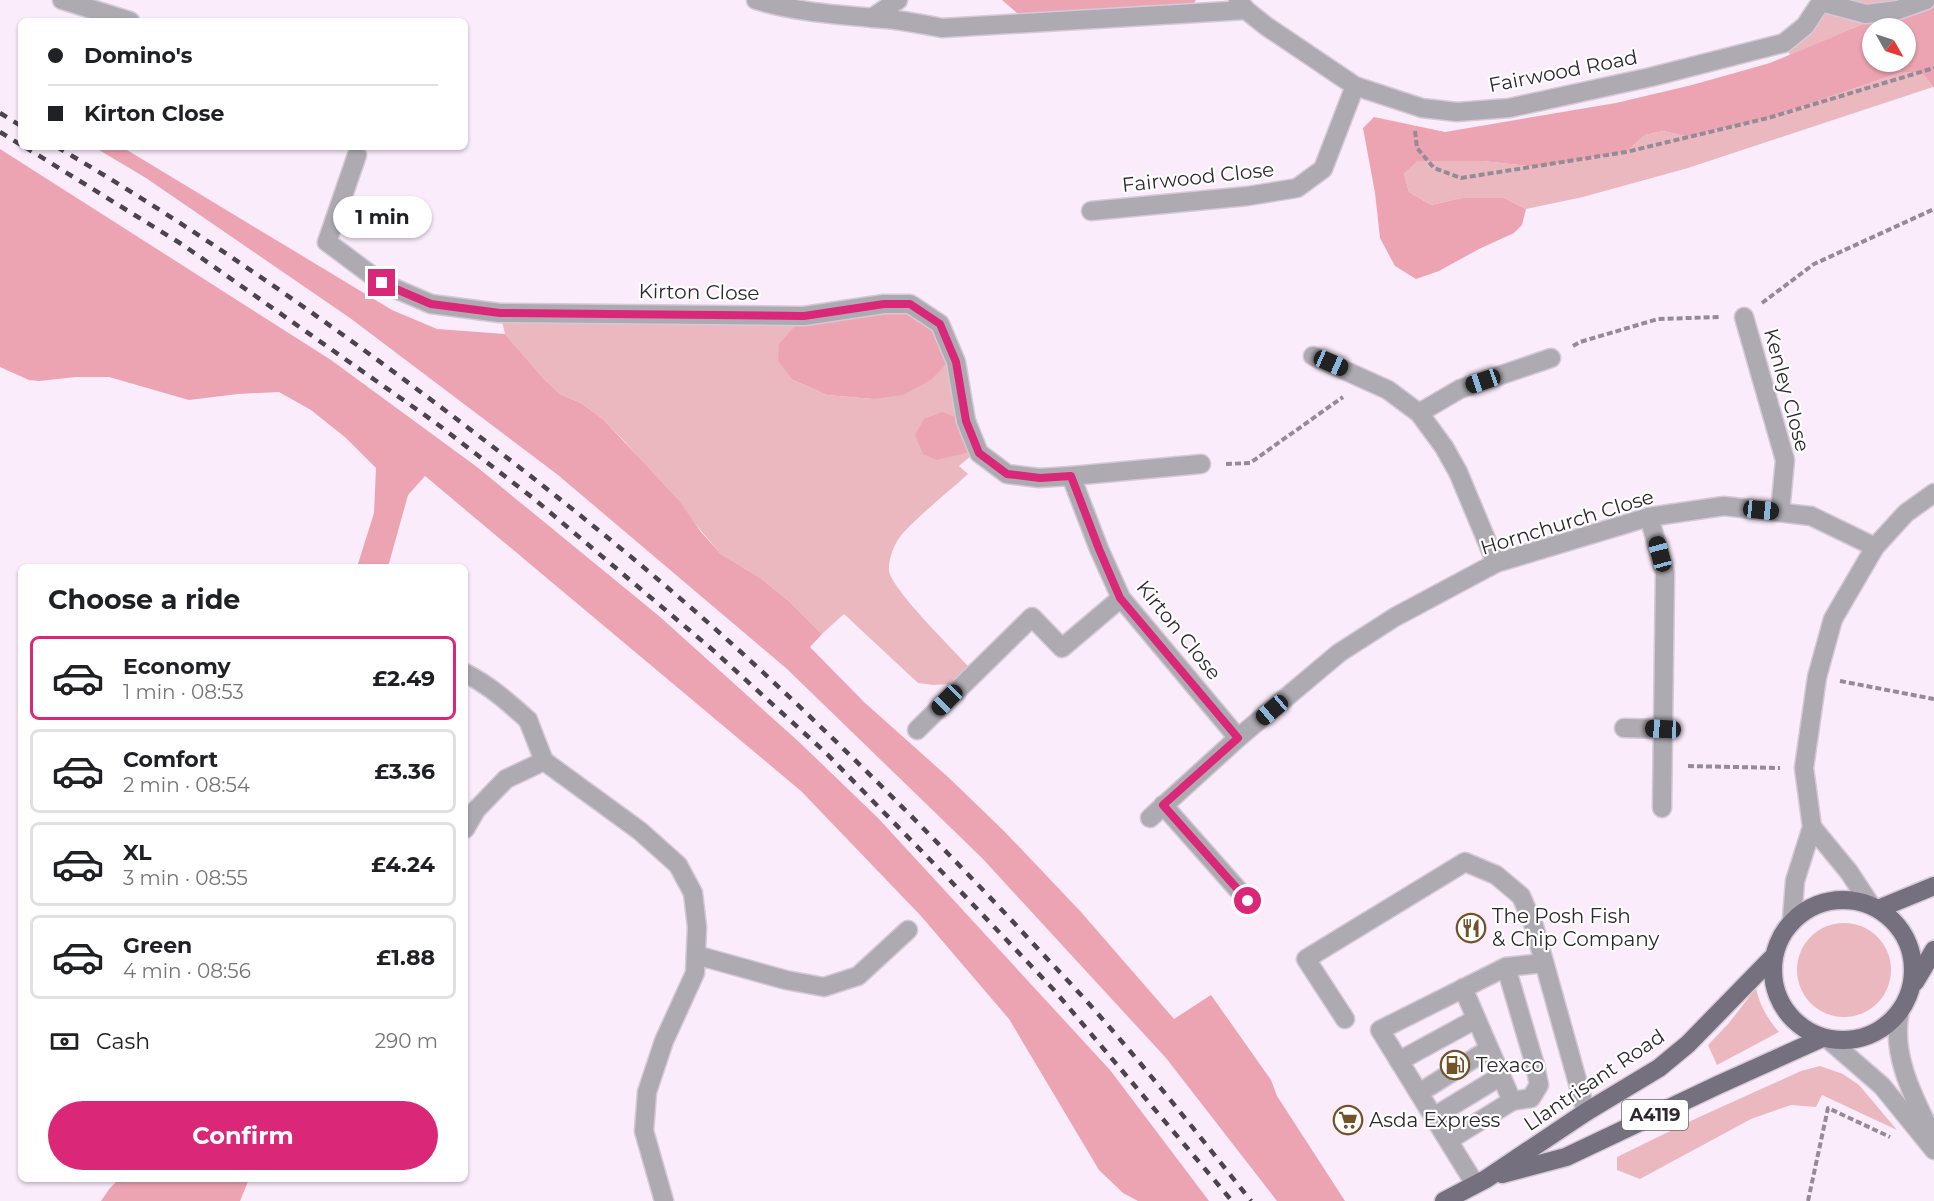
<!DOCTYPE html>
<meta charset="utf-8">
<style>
body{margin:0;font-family:Montserrat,sans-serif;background:#f2f2f2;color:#202124;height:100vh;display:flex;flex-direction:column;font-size:22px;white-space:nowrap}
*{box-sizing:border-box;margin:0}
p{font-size:20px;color:#757577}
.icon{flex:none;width:33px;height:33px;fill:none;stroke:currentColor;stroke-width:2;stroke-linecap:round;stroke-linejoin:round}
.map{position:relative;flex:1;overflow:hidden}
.panel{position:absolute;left:18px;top:564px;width:450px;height:618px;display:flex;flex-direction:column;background:#fff;border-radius:9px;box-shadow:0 2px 4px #0004}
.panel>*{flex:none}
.hud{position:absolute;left:18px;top:18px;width:450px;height:132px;border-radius:9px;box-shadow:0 2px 4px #0004;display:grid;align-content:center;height:132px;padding:0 30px;background:#fff}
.needle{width:39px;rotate:129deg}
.tools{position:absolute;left:1862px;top:18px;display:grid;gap:12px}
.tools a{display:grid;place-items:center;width:54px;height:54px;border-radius:50%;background:#fff;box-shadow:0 2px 4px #0004;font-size:30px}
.end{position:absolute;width:27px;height:27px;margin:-14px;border:8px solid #db2777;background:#fff;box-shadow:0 0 0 3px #fff}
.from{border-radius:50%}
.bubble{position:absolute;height:42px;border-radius:21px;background:#fff;box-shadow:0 2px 4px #0004;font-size:20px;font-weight:700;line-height:42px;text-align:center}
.car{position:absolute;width:18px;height:36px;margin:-18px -9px;border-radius:8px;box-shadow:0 0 4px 2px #0007;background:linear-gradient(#222 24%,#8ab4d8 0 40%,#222 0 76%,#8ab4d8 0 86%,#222 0)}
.hud b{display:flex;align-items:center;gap:21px;height:57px;font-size:22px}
.hud b+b{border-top:2px solid #e0e0e0}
.hud i{width:15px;height:15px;background:#202124}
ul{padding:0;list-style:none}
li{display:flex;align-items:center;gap:18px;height:84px;margin:0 12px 9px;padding:0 18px;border:3px solid #e0e0e0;border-radius:9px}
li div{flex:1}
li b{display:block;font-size:22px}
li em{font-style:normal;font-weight:700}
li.on{border-color:#db2777}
li>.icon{width:54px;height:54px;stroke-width:1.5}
h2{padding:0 30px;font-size:27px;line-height:72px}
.pay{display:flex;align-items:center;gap:15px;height:66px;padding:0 30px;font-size:22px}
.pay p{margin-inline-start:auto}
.action{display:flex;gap:12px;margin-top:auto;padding:12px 30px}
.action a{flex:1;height:69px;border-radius:36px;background:#db2777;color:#fff;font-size:24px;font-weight:700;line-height:69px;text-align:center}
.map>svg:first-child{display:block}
.green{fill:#ecb8c0}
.forest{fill:#eda4b2;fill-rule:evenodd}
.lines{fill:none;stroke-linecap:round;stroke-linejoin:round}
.service-casing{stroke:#d5c9d6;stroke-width:21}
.minor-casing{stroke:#d5c9d6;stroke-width:21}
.primary-casing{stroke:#d5c9d6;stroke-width:21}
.path{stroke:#958b96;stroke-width:4;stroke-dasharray:6 3;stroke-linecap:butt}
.service{stroke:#adaab2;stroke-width:18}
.minor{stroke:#adaab2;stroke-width:18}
.primary{stroke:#75707d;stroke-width:18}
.rail{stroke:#4b444c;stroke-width:4.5;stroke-dasharray:8 8;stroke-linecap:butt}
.route{stroke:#db2777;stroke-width:8}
.labels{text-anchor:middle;stroke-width:4.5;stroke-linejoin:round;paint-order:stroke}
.shield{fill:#fff;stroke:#6d696d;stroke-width:1.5}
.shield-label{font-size:18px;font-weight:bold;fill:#2f292f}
.street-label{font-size:20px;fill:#2f292f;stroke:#fff}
.poi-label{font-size:20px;fill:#2f292f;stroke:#fff;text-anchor:start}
</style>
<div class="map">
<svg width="1934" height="1201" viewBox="0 0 1934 1201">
<rect width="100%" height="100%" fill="#faecfb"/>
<g class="green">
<polygon points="1821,0 1934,0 1934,7 1875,19 1790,55 1784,43"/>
<polygon points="1902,72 1921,72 1933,87 1688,168 1583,197 1526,209 1504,198 1462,198 1431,205 1409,192 1404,174 1418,161 1483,161 1537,167 1626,152 1645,135 1663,131 1689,137 1768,118"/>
<path d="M500 313 804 316 793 380 827 395 873 399 954 356 978 450 959 466 968 474C947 493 923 512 903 533 895 542 888 558 889 571 893 591 951 647 968 666L951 684 934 685 918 683 844 614 822 634 791 603 762 579 721 554 625 442 603 419 581 403 560 394 544 379 505 334Z"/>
<circle cx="1844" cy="970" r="47"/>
<path d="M1756 988C1760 1006 1767 1018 1779 1032L1717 1065 1708 1045 1729 1023Z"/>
<polygon points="1820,1066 1843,1074 1859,1085 1897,1130 1822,1095 1816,1107 1791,1105 1751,1119 1640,1179 1617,1170 1617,1157 1697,1118 1801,1071"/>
</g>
<g class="forest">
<polygon points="1002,0 1196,0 1186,14 1037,22 1017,13"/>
<path d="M1934 7V88L1921 72H1902L1768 118 1689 137 1663 131 1645 135 1626 152 1537 167 1483 161H1418L1404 174 1409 192 1431 205 1462 198H1504L1526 209 1522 225 1514 233 1479 249 1439 271 1416 279 1395 266 1380 238 1375 193 1363 128 1374 117 1445 132 1616 103 1692 85 1770 63 1875 19ZM1872 28H1905V62H1872Z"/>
<polygon points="94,147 122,147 392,310 437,329 505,334 544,379 560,394 581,403 603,419 680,502 701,532 721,554 762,579 791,603 822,634 810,647 864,702 948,777 1004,831 1081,912 1174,1019 1211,995 1271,1080 1277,1096 1345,1201 1277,1201 1166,1058 982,858 787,669 558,475 350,318 146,178"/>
<polygon points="0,149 331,360 477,467 659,616 798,741 878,818 1110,1070 1209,1201 1138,1201 1123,1193 1099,1170 1009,1019 921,916 801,791 425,476 408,495 388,567 357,567 374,513 376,468 346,438 311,410 279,392 238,394 189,400 109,377 76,377 39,381 29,380 0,367"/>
<polygon points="884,304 940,324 954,356 931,380 903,395 873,399 827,395 793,380 778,361 779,344 804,316"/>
<polygon points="942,412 966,421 978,450 937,460 923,454 915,435 924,419"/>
<polygon points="119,1179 249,1179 240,1201 101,1201 110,1188"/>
</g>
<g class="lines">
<g class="service-casing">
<g id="service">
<polyline points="62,0 130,21"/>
<path d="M465 673C489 685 508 702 528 720"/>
<polyline points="917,730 1032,617 1062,648 1121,598"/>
<polyline points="696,955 786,980 824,987 858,976 908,930"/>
<polyline points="1463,988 1512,1101"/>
<polyline points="1345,1019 1306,959 1465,862 1496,875 1521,896 1534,926 1586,1112"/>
<polyline points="1399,1061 1476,1019"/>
<polyline points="1419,1093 1489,1049"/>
<polyline points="1435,1116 1501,1076"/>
<polyline points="1449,1140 1512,1101 1531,1098 1539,1085 1535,1065 1506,967"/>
<polyline points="1475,1184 1380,1030 1506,967 1544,963"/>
</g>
</g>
<g class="minor-casing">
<g id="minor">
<path d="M756 0C802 14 848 15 896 20 911 22 927 25 942 28L1246 10"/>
<polyline points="1238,0 1246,10 1266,26 1355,86 1422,108 1457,112 1509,108 1651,77 1784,43 1805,26 1821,2"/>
<polyline points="1821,0 1821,2 1866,14 1898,10 1926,0"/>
<polyline points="872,18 898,0"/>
<polyline points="357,155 327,242 382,283 431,304 500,313 804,316 884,304 910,304 940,324 956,362 966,421 979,453 1007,474 1039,478 1071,476 1099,549 1121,598 1238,738"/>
<polyline points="1091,211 1248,196 1297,188 1323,169 1355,86"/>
<polyline points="1744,317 1785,460 1780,512"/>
<polyline points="1313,356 1388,390 1419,413 1444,447 1458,472 1496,563"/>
<polyline points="1419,413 1460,389 1551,358"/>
<polyline points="1071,476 1201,464"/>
<polyline points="1649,517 1665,573 1662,808"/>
<polyline points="528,720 544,761"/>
<polyline points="1624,728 1663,729"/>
<polyline points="1163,805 1248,901"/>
<polyline points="1150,818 1238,738 1339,653 1395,617 1496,563 1649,517 1724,506 1811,516 1875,547"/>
<polyline points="1812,827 1849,872 1870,904"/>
<polyline points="465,829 476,810 506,779 544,761 640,831 678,865 693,893 697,927 695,973 664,1041 647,1092 644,1131 664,1201"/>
<polyline points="1792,919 1795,881 1812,827 1804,768 1817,677 1833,619 1875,547 1906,513 1934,493"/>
<path d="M1900 1011C1890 1055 1915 1100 1934 1139"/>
<polyline points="1829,1040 1882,1086 1934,1150"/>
</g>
</g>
<g class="primary-casing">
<g id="primary">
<circle cx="1843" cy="970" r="70"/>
<polyline points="1878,909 1934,886"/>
<polyline points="1915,982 1934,950"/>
<polyline points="1502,1174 1566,1157 1718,1085 1820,1039"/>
<polyline points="1444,1201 1486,1179 1586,1112 1659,1068 1688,1044 1771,959"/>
</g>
</g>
<g class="path">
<polyline points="1415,131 1417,148 1434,168 1461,178 1626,152 1768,118 1934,68"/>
<polyline points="1762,303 1814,264 1934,209"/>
<polyline points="1573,346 1580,342 1658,319 1720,317"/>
<polyline points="1226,464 1250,463 1343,397"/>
<polyline points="1840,681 1934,699"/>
<polyline points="1688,766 1780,768"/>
<polyline points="1808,1201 1828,1108 1890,1137"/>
</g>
<use href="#service" class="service"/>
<use href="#minor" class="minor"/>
<use href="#primary" class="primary"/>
<g class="rail">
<polyline points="0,113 21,126"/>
<polyline points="0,132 21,145"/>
<polyline points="25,147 183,245 436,423 533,498 714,651 825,752 944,874 1054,990 1232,1201"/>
<path d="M57 147C175 216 288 294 398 375 516 463 633 554 742 653 837 740 928 831 1016 925 1043 955 1072 984 1098 1014 1151 1074 1201 1138 1251 1201"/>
</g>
</g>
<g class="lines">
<polyline class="route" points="382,283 431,304 500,313 804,316 884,304 910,304 940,324 956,362 966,421 979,453 1007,474 1040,478 1071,476 1099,549 1120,598 1238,738 1163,805 1248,901"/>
</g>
<defs>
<g id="restaurant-ring" transform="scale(1.5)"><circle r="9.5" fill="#fff" stroke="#725329" stroke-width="1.5"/><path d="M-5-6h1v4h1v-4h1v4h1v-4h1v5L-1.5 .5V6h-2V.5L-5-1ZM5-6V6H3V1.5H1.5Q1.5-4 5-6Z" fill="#725329"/></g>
<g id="fuel-ring" transform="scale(1.5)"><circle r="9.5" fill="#fff" stroke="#725329" stroke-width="1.5"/><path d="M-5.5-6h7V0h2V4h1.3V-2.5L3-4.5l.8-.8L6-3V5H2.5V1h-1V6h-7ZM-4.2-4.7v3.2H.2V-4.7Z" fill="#725329"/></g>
<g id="supermarket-ring" transform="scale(1.5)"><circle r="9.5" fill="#fff" stroke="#725329" stroke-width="1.5"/><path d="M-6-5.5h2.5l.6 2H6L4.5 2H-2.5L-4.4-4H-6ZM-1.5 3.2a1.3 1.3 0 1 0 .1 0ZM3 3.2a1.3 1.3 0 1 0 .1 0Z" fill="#725329"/></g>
</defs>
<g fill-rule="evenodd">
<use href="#restaurant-ring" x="1471" y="928"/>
<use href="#fuel-ring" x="1455" y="1065"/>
<use href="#supermarket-ring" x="1348" y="1120"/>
</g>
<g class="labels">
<rect class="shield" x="1622" y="1100" width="66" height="30" rx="4.5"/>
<g class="shield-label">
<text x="1655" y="1121">A4119</text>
</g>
<g class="street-label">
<text transform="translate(1563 71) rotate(-11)" y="7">Fairwood Road</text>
<text transform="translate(1198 177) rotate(-6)" y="7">Fairwood Close</text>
<text transform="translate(699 292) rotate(1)" y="7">Kirton Close</text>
<text transform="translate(1787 390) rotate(75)" y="7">Kenley Close</text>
<text transform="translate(1567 522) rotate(-17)" y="7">Hornchurch Close</text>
<text transform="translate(1179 630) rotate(51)" y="7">Kirton Close</text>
<text transform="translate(1594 1080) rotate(-34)" y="7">Llantrisant Road</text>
</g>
<g class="poi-label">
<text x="1492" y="923">The Posh Fish<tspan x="1492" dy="23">&amp; Chip Company</tspan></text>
<text x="1476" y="1072">Texaco</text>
<text x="1369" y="1127">Asda Express</text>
</g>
</g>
</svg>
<div class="tools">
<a><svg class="needle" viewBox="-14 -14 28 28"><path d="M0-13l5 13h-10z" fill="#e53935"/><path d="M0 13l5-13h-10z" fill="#757577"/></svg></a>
</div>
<i class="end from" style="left:1248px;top:901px"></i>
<i class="end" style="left:382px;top:283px"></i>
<div class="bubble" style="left:333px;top:196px;width:99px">1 min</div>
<i class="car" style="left:1331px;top:363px;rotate:114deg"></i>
<i class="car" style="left:1483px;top:381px;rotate:251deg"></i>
<i class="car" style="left:1761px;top:510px;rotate:96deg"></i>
<i class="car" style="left:1660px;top:554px;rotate:345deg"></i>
<i class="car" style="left:947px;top:700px;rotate:225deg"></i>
<i class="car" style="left:1272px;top:710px;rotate:230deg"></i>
<i class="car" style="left:1663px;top:729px;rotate:273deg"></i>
<div class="hud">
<b><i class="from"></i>Domino's</b>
<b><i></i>Kirton Close</b>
</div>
<section class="panel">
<h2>Choose a ride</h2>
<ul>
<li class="on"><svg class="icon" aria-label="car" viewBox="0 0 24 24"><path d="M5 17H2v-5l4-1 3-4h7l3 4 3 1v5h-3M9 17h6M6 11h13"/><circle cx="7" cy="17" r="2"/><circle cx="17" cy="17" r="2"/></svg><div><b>Economy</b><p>1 min · 08:53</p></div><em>£2.49</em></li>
<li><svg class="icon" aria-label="car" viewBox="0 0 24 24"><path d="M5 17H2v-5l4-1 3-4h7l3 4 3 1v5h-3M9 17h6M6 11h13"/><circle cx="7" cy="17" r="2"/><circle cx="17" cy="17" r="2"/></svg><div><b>Comfort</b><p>2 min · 08:54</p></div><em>£3.36</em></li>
<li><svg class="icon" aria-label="car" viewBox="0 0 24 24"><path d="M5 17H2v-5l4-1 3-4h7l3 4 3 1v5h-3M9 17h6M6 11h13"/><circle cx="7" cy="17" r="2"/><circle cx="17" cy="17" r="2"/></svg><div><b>XL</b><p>3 min · 08:55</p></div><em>£4.24</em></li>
<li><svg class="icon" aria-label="car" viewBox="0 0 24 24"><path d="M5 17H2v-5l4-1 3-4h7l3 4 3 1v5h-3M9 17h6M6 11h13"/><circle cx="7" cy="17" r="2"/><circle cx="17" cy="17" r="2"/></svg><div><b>Green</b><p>4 min · 08:56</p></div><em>£1.88</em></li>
</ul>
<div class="pay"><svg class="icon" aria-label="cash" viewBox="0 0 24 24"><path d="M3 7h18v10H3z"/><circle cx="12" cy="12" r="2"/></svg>Cash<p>290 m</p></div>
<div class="action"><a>Confirm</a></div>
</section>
</div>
